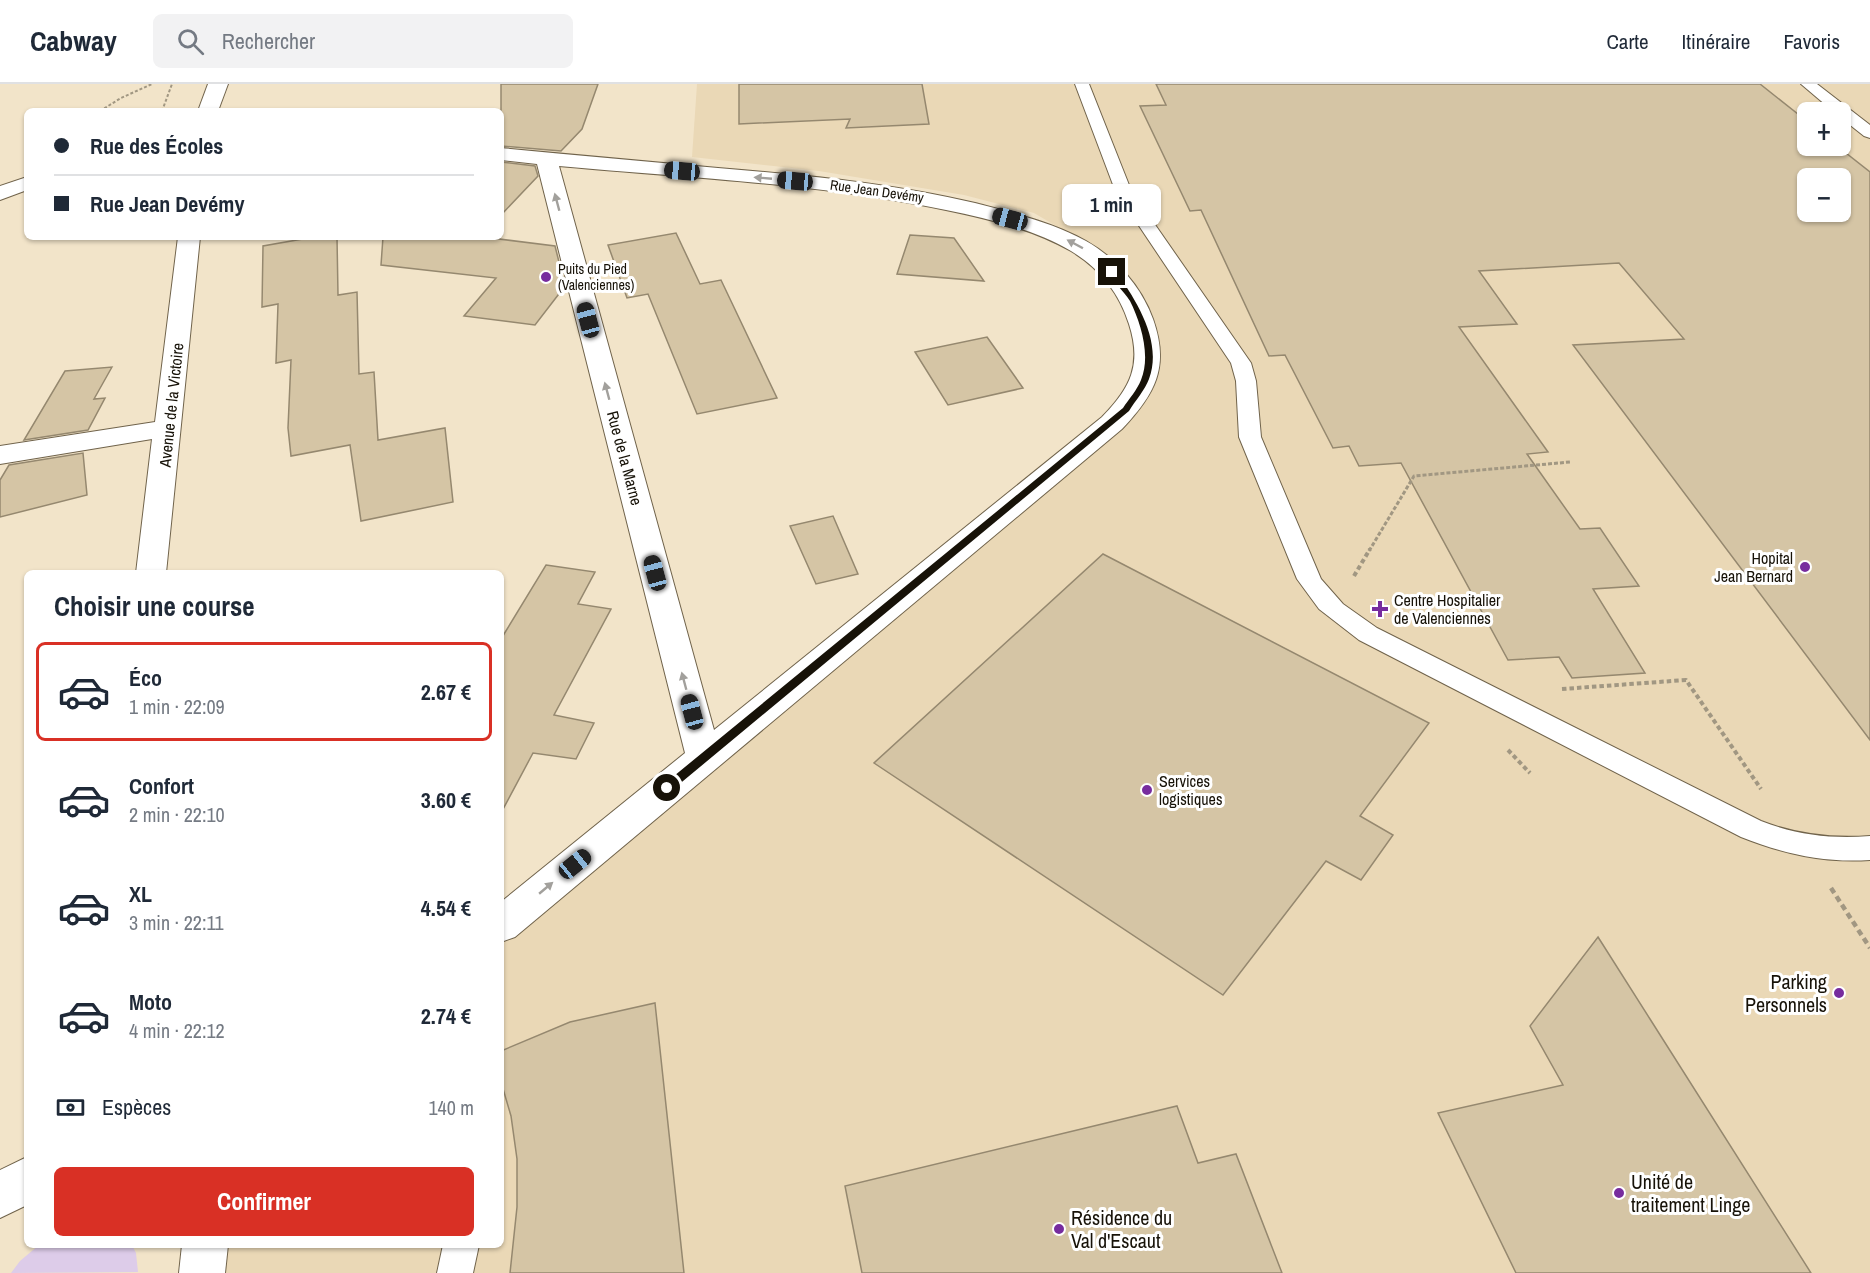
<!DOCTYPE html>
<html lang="fr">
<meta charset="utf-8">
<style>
body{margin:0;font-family:"Archivo Narrow",sans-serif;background:#f2f2f3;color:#1f2937;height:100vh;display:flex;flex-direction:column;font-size:22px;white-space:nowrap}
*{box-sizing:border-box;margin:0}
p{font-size:20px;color:#747a83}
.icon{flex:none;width:33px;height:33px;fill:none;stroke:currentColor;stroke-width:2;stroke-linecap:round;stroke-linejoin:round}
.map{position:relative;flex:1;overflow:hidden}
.details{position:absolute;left:24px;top:486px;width:480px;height:678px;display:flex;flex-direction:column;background:#fff;border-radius:9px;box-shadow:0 2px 4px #0004}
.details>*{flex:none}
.hud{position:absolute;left:24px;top:24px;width:480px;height:132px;border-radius:9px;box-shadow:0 2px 4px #0004;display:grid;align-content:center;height:132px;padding:0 30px;background:#fff}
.buttons{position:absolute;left:1797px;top:18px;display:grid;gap:12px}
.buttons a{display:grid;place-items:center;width:54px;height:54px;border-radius:9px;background:#fff;box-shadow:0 2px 4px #0004;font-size:30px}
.end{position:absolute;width:27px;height:27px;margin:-14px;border:8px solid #171208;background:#fff;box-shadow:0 0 0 3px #fff}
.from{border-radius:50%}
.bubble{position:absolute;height:42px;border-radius:9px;background:#fff;box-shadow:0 2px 4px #0004;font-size:20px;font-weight:800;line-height:42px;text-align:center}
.car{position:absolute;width:18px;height:36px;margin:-18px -9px;border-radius:8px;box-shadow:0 0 4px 2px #0007;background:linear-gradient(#222 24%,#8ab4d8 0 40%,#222 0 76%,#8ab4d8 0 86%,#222 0)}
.hud b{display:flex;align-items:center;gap:21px;height:57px;font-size:22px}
.hud b+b{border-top:2px solid #e0e1e3}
.hud i{width:15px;height:15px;background:#1f2937}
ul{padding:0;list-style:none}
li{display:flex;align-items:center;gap:18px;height:99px;margin:0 12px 9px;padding:0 18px;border:3px solid transparent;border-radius:9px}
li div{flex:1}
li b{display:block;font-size:22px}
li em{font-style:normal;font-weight:800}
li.selected{border-color:#d93025}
li>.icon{width:54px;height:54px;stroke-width:1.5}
h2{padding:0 30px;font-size:27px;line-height:72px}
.pay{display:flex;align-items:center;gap:15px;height:66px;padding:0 30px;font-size:22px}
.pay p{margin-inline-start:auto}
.button{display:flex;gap:12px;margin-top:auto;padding:12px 30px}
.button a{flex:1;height:69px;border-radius:9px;background:#d93025;color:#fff;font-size:24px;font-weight:800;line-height:69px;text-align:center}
header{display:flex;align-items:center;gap:36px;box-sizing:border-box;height:84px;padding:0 30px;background:#fff;border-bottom:2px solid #e0e1e3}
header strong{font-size:28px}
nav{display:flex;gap:33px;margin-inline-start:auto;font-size:21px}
.search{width:420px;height:54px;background:#f2f2f3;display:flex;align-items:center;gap:15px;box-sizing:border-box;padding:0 21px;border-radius:9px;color:#747a83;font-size:22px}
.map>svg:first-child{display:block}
.built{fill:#ead8b6;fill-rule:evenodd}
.green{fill:#ddcce9}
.building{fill:#d5c5a5;stroke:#95886f;stroke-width:1.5;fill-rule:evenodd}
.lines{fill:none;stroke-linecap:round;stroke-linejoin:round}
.lane-casing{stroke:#70634b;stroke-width:2}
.street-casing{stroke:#70634b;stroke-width:2}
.path-far3{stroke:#a19782;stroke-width:2;stroke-dasharray:3 2;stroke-linecap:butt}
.path-far2{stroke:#a19782;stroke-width:3;stroke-dasharray:4 2;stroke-linecap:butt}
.path-far1{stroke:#a19782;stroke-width:4;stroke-dasharray:4.5 3;stroke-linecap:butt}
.path{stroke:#a19782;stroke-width:4.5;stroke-dasharray:6 4;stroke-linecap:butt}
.lane{fill:#fff;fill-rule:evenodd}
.street{fill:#fff;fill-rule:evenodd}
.oneway{fill:#a2a09c}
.route{fill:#171208}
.poi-dot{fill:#772c9e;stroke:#fff;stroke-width:2}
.labels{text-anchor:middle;stroke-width:6;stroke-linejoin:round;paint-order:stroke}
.far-street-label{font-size:14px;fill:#171208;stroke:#fff}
.far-poi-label{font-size:14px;fill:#171208;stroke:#fff;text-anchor:start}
.street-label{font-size:16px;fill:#171208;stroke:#fff}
.poi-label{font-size:16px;fill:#171208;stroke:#fff;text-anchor:start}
.near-poi-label{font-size:20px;fill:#171208;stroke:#fff;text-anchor:start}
</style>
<header>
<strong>Cabway</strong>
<div class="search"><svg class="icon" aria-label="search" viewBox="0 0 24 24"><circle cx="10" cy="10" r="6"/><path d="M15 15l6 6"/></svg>Rechercher</div>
<nav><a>Carte</a><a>Itinéraire</a><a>Favoris</a></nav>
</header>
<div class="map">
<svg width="1870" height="1189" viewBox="0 0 1870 1189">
<rect width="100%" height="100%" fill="#f2e4c9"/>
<path class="built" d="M697 0H1870V1189H194L196 1161H501V856L1133 308 1142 232 1063 146 1034 129 964 111 819 87 692 73ZM1808 28H1840V62H1808ZM1808 94H1840V128H1808Z"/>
<polygon class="green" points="39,1161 132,1161 136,1169 138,1188 11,1189 20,1177"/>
<g class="building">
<polygon points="501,0 598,0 582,45 561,67 501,62"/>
<polygon points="739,0 922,0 929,40 846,44 850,35 739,40"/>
<path d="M1156 0H1760L1808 38V62H1837L1870 88V656L1573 261 1684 255 1619 179 1479 187 1517 240 1459 243 1548 368 1527 370 1580 445 1600 444 1639 502 1593 505 1645 589 1572 594 1559 573 1508 576 1401 379 1359 382 1349 362 1333 364 1285 271 1269 272 1201 126 1190 127 1140 22 1166 21ZM1808 94H1840V128H1808Z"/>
<polygon points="501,78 535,82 538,92 501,131"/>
<polygon points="676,149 700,200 721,196 777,314 697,330 648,210 627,214 608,161"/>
<polygon points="910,151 954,154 984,197 897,190"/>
<polygon points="314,153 337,153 338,211 357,208 359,290 374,288 378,356 445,344 453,418 361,437 350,361 291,372 288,344 291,276 276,279 278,220 262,223 263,162"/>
<polygon points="383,153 483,153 555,162 565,202 535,241 464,232 496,194 381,181"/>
<polygon points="987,253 1023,304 948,321 915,268"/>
<polygon points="112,283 94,315 105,314 88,346 24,356 65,287"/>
<polygon points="83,369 87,411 0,433 0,396 9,381"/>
<polygon points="833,432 858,490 816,500 790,442"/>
<polygon points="1103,470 1429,639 1360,732 1393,751 1361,796 1326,777 1223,911 874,679"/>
<polygon points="546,481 595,488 578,520 611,525 554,631 594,639 576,675 533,669 501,729 501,555"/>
<polygon points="1598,853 1650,935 1811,1189 1516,1189 1438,1029 1563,1001 1530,942"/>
<polygon points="655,919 684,1189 510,1189 517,1123 517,1075 511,1032 501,998 501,967 570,938"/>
<polygon points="1177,1022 1198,1079 1236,1070 1282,1189 862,1189 845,1102"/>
</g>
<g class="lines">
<g class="lane-casing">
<g id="lane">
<path d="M1075 0H1089L1131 106 1251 279 1256 297 1261 353 1321 495 1343 520 1377 544 1761 737C1797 751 1831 755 1870 752V776C1823 779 1784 770 1741 753L1359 556 1319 525 1297 495 1239 353 1236 297 1231 279 1115 106Z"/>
<polygon points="1801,0 1817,0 1870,41 1870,54 1864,52 1840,33 1840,28 1834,28"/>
<polygon points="443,1161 479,1161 473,1189 437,1189"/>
</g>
</g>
<g class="street-casing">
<g id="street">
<polygon points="208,0 228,0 218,27 198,27"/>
<path d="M501 64C573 71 646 77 718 84 804 91 891 99 975 119 1013 129 1052 138 1086 157 1116 174 1141 202 1153 235 1170 283 1155 310 1122 345L515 853 501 858V818L685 669 537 80 501 76ZM559 82C688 94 819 99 946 126 989 135 1033 145 1071 167 1099 184 1119 208 1129 240 1142 280 1131 304 1102 333L714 646Z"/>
<polygon points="27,93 27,106 0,116 0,102"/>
<polygon points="178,153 200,153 166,489 136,489 152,355 0,380 0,362 155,338"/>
<polygon points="27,1073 27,1121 0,1134 0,1086"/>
<polygon points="182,1161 228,1161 225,1189 179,1189"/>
</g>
</g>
<g class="path-far3">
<polyline points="100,27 121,14 152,0"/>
<polyline points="162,27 172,0"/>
</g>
<polyline class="path-far2" points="1369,467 1414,392 1570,378"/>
<g class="path-far1">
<polyline points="1354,492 1370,465"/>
<polyline points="1562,605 1686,596 1761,705"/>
<polyline points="1508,666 1530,689"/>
</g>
<polyline class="path" points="1831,804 1870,864"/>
<use href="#lane" class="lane"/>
<use href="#street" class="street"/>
</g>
<defs><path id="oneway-solid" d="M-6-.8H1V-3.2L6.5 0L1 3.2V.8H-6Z" transform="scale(1.5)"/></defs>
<g class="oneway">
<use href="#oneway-solid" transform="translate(763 94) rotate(-175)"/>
<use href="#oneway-solid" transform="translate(557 118) rotate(-105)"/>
<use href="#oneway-solid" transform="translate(1075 160) rotate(-152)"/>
<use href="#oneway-solid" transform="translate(607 307) rotate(-105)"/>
<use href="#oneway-solid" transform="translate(684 597) rotate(-105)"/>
<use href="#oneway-solid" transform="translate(546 804) rotate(-40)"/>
</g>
<path class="route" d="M1110 186H1115C1136 216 1163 257 1149 295 1145 306 1135 317 1129 327L671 707H663V701L1123 324C1129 315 1137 306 1141 296 1151 272 1141 239 1130 217 1124 207 1111 197 1110 186Z"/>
<g class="poi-dot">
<circle cx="546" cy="193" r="6"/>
<circle cx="1805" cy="483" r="6"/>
<path d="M1377 516h6v6h6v6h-6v6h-6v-6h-6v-6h6z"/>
<circle cx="1147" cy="706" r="6"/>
<circle cx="1839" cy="909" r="6"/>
<circle cx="1619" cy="1109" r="6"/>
<circle cx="1059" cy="1145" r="6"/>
</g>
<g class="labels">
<g class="far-street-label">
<text transform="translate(877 107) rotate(8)" y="5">Rue Jean Devémy</text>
</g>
<g class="far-poi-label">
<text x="558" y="190">Puits du Pied<tspan x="558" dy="16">(Valenciennes)</tspan></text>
</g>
<g class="street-label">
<text transform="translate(171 321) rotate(-84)" y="6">Avenue de la Victoire</text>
<text transform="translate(625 374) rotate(75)" y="6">Rue de la Marne</text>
</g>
<g class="poi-label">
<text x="1793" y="480" text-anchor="end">Hopital<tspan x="1793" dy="18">Jean Bernard</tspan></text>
<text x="1394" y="522">Centre Hospitalier<tspan x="1394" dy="18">de Valenciennes</tspan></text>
<text x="1159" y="703">Services<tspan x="1159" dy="18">logistiques</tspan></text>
</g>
<g class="near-poi-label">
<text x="1827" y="905" text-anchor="end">Parking<tspan x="1827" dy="23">Personnels</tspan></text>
<text x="1631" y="1105">Unité de<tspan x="1631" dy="23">traitement Linge</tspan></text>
<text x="1071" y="1141">Résidence du<tspan x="1071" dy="23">Val d'Escaut</tspan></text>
</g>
</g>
</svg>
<div class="buttons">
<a>+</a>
<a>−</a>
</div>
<i class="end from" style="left:667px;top:704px"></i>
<i class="end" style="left:1112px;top:188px"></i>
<div class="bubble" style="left:1062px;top:100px;width:99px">1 min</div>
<i class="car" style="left:682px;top:87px;rotate:275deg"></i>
<i class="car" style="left:795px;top:97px;rotate:275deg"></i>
<i class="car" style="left:1010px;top:135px;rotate:285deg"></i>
<i class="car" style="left:588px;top:236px;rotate:345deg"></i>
<i class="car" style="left:655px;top:489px;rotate:345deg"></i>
<i class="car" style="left:692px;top:628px;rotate:345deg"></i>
<i class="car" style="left:575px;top:780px;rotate:51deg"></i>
<div class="hud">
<b><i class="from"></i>Rue des Écoles</b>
<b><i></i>Rue Jean Devémy</b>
</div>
<section class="details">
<h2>Choisir une course</h2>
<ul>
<li class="selected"><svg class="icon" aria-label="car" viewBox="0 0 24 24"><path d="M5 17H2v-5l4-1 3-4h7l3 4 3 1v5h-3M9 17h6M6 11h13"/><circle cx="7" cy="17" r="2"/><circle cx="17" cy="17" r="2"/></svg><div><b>Éco</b><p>1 min · 22:09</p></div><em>2.67 €</em></li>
<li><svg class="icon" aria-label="car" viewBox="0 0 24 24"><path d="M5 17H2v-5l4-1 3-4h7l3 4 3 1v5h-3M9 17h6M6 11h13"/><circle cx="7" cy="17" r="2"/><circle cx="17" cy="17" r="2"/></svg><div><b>Confort</b><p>2 min · 22:10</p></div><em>3.60 €</em></li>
<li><svg class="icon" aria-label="car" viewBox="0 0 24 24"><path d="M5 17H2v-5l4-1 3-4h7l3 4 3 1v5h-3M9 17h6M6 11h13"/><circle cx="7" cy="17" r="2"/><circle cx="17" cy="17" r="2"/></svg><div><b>XL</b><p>3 min · 22:11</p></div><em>4.54 €</em></li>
<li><svg class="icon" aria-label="car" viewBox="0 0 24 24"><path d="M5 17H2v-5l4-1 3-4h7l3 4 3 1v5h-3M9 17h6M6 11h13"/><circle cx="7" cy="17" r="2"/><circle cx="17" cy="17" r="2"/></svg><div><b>Moto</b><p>4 min · 22:12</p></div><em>2.74 €</em></li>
</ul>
<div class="pay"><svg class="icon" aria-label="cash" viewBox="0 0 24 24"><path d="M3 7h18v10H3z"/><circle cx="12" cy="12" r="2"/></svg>Espèces<p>140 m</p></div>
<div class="button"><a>Confirmer</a></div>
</section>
</div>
